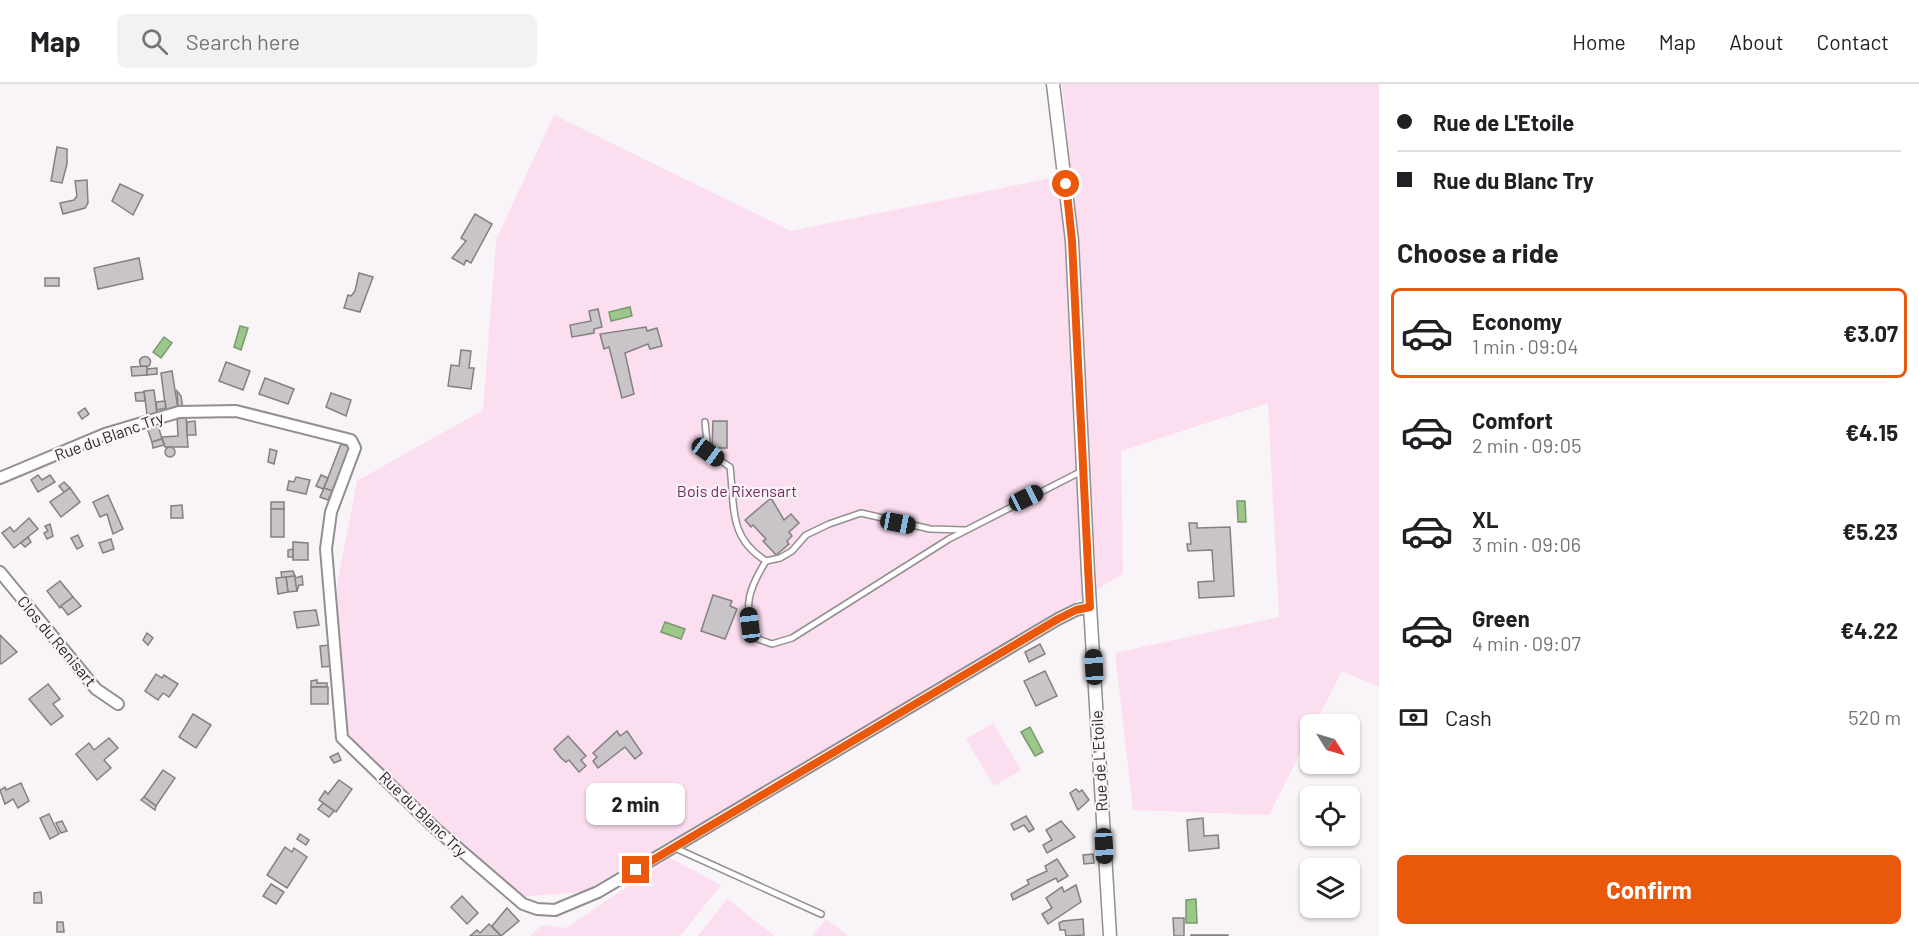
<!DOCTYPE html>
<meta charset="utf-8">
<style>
body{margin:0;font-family:Barlow,sans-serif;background:#f2f2f2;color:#202124;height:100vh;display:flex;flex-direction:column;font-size:22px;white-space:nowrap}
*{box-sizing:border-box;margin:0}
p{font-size:20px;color:#757577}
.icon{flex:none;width:33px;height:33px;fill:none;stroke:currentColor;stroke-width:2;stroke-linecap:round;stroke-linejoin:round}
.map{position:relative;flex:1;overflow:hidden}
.panel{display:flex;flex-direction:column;background:#fff;width:540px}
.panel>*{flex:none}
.top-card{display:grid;align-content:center;height:132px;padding:0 18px;background:#fff}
.needle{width:39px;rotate:127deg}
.tools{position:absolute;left:1300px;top:630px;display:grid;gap:12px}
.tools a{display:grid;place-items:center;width:60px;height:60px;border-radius:9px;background:#fff;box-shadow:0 2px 4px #0004;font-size:30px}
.end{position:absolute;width:27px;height:27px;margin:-14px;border:8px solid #ea580c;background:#fff;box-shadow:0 0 0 3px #fff}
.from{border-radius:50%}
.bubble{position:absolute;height:42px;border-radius:9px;background:#fff;box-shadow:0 2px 4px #0004;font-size:20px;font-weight:700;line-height:42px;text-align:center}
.car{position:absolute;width:18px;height:36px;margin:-18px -9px;border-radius:8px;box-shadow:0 0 4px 2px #0007;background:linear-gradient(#222 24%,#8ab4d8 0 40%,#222 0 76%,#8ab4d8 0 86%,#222 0)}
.top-card b{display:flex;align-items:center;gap:21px;height:57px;font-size:22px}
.top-card b+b{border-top:2px solid #e0e0e0}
.top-card i{width:15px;height:15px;background:#202124}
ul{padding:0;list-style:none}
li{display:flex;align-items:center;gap:18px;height:90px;margin:0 12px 9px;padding:0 6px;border:3px solid transparent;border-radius:9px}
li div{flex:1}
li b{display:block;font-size:22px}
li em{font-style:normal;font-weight:700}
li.active{border-color:#ea580c}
li>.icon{width:54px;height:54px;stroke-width:1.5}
h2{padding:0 18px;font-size:27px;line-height:72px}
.pay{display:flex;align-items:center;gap:15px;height:66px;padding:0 18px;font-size:22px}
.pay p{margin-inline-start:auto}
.primary-button{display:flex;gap:12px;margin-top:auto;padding:12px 18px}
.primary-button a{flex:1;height:69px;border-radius:9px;background:#ea580c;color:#fff;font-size:24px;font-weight:700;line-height:69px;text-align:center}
header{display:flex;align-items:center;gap:36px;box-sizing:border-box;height:84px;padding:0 30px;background:#fff;border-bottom:2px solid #e0e0e0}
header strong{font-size:28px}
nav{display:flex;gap:33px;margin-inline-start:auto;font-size:21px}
.search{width:420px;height:54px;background:#f2f2f2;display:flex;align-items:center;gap:15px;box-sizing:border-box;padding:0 21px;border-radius:9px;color:#757577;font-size:22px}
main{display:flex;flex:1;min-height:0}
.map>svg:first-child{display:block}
.green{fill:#fbdef0}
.water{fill:#9bc88a;stroke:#79986d;stroke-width:1.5}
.building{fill:#c9c4c7;stroke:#848082;stroke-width:1.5}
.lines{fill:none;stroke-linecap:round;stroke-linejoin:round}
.service-casing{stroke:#938f91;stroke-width:8}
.minor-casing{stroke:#938f91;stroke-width:14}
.tertiary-casing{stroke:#938f91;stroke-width:15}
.service{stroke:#fff;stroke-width:5}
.minor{stroke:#fff;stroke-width:10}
.tertiary{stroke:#fff;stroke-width:12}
.route{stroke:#ea580c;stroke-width:8}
.labels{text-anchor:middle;stroke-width:4.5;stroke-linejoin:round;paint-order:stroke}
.street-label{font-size:16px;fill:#292829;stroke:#f9f4f7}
.park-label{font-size:16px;fill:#752a61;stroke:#f9f4f7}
</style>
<header>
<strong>Map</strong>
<div class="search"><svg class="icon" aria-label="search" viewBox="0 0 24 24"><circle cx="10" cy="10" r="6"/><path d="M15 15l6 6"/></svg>Search here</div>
<nav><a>Home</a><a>Map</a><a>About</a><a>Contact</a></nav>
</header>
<main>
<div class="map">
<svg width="1379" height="852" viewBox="0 0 1379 852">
<rect width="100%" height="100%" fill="#f9f4f7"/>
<g class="green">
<polygon points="1062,0 1379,0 1379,603 1342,587 1315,640 1311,640 1311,648 1269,731 1133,726 1115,569 1279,533 1268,319 1121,367 1123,490 583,808 516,813 338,647 337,501 357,397 483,326 496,156 554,31 791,147 1071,90"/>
<polygon points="993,639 1021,686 994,702 966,655"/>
<polygon points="670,774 721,801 680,852 530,852 542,841 566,844"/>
<polygon points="727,815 775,852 698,852"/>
<polygon points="826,835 848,852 812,852"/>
</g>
<g class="water">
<polygon points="630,223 632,232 611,237 609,228"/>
<polygon points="240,242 248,244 241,266 234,263"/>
<polygon points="164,253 172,259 161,274 153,268"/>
<polygon points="1237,417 1245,417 1246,438 1238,438"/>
<polygon points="665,538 685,545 681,555 661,548"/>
<polygon points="1030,643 1043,668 1035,672 1021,648"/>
<polygon points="1196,815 1197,839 1186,839 1186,816"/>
</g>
<g class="building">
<polygon points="57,63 67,65 67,80 62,99 51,97"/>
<polygon points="87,96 88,119 85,124 63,130 60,119 74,116 77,112 75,97"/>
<polygon points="120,100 143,111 133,131 112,117"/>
<polygon points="475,130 492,140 471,179 466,176 464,181 452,174 466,157 461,154"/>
<polygon points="139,174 143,195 98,205 94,184"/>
<polygon points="359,189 373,193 360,228 344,224 348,211 351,212 355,207"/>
<rect x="45" y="194" width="14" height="8"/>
<polygon points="598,225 602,243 594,245 594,249 572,253 570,241 591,237 589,227"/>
<polygon points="646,243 647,247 657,244 662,262 650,265 648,260 625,269 634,310 622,314 609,263 604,265 600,250"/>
<polygon points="461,266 471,267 469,284 474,284 471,305 448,302 451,281 459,282"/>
<circle cx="145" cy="278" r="5.5"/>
<polygon points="226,278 250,287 243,306 219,297"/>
<polygon points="147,282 147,291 132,292 131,283"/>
<polygon points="157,284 157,290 147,291 147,285"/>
<polygon points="172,287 178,325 166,328 161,289"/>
<polygon points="265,294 294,305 288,320 259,310"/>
<polygon points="154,306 157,330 147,331 144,307"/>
<polygon points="177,307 181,312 183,325 178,325"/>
<polygon points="144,308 145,317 136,317 135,309"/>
<polygon points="331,309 351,316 346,332 326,323"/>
<polygon points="165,317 166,324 157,326 156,318"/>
<polygon points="85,324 89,330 82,335 78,329"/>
<polygon points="186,332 188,363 165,363 162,353 178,352 177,333"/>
<polygon points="195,337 196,351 187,351 187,338"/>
<polygon points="713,337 727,337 727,364 712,364"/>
<polygon points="157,338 162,355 152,358 146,341"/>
<polygon points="162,355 164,361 153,364 152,358"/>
<polygon points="341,360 350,363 332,407 324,404"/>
<circle cx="170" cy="368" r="5"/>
<polygon points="270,365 277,367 274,380 268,378"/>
<polygon points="38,391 42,396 50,391 55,398 38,408 31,396"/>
<polygon points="321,391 328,394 323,405 316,402"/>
<polygon points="296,393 310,396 306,410 287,406 289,397 294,398"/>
<polygon points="64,398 70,404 64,408 59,402"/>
<polygon points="70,404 80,418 61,433 50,418"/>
<polygon points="324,404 332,407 328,416 320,413"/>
<polygon points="108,411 123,445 113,450 107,430 100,433 93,418"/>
<polygon points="771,414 784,436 791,430 799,439 789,448 792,452 787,457 789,460 776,471 763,457 766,455 753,441 751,443 745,436"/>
<rect x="271" y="418" width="13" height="7"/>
<polygon points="182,421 183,434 171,434 171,422"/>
<rect x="271" y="425" width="13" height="28"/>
<polygon points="29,434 38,445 14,464 2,449 10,443 14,448"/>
<polygon points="1189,439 1197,439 1197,444 1230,443 1234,512 1199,514 1198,498 1214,497 1212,466 1188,467 1187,460 1191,460"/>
<polygon points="50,440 53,452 47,455 44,449 48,447 45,442"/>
<polygon points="78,451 83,462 77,465 71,454"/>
<polygon points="28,453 31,458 25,463 21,459"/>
<polygon points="111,455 114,465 103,469 99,459"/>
<polygon points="293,458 308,459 308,476 293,476"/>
<polygon points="293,465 293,473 288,473 288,466"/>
<polygon points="293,487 295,492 282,494 281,488"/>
<polygon points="295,492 297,507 288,508 286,493"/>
<polygon points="302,492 303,501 299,501 297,507 295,494"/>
<polygon points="286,493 288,508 278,510 276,494"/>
<polygon points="60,497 73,513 60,524 47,507"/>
<polygon points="713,511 732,517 730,522 737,525 725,555 701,547"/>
<polygon points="73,513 81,522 68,531 61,522"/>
<polygon points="316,526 319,541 297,544 294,528"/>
<polygon points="147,549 153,554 148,561 143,556"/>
<polygon points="0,551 17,568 1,580 0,579"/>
<polygon points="1040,560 1045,570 1029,578 1025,568"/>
<polygon points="330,561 332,582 322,583 320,562"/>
<polygon points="1045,587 1057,612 1036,622 1024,597"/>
<polygon points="156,590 162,594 164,591 178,600 169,613 163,609 158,616 145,607"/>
<polygon points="317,596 317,599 327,599 327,603 311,603 311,597"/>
<polygon points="48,600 60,615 53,620 63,632 51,641 29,615"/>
<rect x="311" y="603" width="17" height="17"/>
<polygon points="193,630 211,641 196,664 179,653"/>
<polygon points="617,647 620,652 627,647 642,669 635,675 625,663 598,684 593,677 597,673 593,669"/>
<polygon points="568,652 586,672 581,676 586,682 579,688 569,676 566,678 561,674 554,665"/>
<polygon points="109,654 118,664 104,676 111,684 97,696 76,670 89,659 94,666"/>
<polygon points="338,669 341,676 334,679 330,673"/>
<polygon points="163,686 175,694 156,722 144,713"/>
<polygon points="339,696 352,705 336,728 319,716 325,707 328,710"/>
<polygon points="21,699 29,717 18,724 13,715 5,720 0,706 5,703 6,706"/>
<polygon points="1076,705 1079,708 1082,706 1089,716 1078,726 1070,709"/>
<polygon points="144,713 156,722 155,726 141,716"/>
<polygon points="323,719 334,727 329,733 318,725"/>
<polygon points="49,730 59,750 50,755 40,734"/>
<polygon points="1026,732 1034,745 1029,748 1024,741 1014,746 1011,740"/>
<polygon points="1203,734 1204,752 1218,751 1219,764 1189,767 1187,736"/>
<polygon points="62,737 67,747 61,749 56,739"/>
<polygon points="1061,737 1075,753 1047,769 1043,761 1052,756 1046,746"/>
<polygon points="300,750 309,756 306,761 297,755"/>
<polygon points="285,763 292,768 294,764 307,773 287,804 267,791"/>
<polygon points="1093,770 1094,779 1084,780 1083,771"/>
<polygon points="1057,775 1068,792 1058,798 1056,794 1013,816 1011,810 1029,800 1027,796 1047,787 1045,782"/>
<polygon points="271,800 284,808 276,820 263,812"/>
<polygon points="1076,801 1081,818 1048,840 1042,830 1052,824 1046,814 1062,803 1064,808"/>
<polygon points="41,808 42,819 34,819 34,809"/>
<polygon points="462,812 478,829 467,840 451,823"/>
<polygon points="507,824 519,837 501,852 492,842"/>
<polygon points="1173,834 1184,834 1184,852 1174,852"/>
<polygon points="1083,835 1084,851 1066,852 1065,846 1060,846 1059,839 1063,837"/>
<polygon points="57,838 63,838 64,848 57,848"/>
<polygon points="489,840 501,852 470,852 477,846 480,849"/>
<rect x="1191" y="851" width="37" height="1"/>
</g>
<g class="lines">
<g class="service-casing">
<g id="service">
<path d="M705 338 708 368 730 383C735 424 728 453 766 477 749 504 741 525 758 555L772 560 792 554 949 455 1082 387"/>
<polyline points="766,477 780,474 792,467 806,451 829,440 861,429 930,445 965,446"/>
<polyline points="675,764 821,830"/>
</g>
</g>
<g class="minor-casing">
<g id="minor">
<polyline points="0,394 105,350 179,328 236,327 351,356 355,364 331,428 326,465 342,654 437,746 523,820 537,825 555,826 598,808 1058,535 1076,526 1090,523"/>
<polyline points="0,488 96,605 118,620"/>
</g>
</g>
<g class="tertiary-casing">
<polyline id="tertiary" points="1053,0 1072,157 1088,489 1110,852"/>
</g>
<use href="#service" class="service"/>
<use href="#minor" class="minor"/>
<use href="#tertiary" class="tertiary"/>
</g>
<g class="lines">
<polyline class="route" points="636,786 1058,535 1076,526 1090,523 1072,157 1066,100"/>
</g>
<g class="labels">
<g class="street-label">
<text transform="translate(109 352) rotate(-20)" y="6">Rue du Blanc Try</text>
<text transform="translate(57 557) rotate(50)" y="6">Clos du Renisart</text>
<text transform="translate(1099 677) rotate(-93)" y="6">Rue de L'Etoile</text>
<text transform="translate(423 730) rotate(44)" y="6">Rue du Blanc Try</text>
</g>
<g class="park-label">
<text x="737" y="413">Bois de Rixensart</text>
</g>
</g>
</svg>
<div class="tools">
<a><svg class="needle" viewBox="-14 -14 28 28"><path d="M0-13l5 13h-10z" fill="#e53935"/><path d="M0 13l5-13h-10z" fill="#757577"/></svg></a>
<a><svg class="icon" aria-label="locate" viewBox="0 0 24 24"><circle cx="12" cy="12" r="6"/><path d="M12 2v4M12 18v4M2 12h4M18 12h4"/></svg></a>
<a><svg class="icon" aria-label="layers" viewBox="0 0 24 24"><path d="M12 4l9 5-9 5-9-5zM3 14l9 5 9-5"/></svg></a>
</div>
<i class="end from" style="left:1066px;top:100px"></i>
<i class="end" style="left:636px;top:786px"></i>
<div class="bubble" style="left:586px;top:699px;width:99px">2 min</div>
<i class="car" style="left:708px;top:368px;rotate:126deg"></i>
<i class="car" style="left:1026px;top:414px;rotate:64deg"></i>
<i class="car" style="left:898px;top:439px;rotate:101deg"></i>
<i class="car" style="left:750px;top:541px;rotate:353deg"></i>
<i class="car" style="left:1094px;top:583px;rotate:357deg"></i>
<i class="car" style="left:1104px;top:762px;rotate:177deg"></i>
</div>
<section class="panel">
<div class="top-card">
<b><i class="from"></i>Rue de L'Etoile</b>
<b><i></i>Rue du Blanc Try</b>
</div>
<h2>Choose a ride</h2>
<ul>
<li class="active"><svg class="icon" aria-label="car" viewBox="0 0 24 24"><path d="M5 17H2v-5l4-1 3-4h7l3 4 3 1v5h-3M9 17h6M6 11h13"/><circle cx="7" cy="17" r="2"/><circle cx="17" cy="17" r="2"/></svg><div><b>Economy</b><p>1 min · 09:04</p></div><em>€3.07</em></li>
<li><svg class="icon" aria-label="car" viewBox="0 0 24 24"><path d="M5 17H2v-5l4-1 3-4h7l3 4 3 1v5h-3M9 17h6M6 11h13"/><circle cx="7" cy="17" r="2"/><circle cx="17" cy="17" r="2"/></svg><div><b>Comfort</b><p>2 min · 09:05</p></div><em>€4.15</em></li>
<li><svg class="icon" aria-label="car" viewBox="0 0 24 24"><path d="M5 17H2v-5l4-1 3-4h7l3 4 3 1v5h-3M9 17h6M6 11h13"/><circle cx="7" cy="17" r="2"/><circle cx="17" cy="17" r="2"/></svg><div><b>XL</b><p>3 min · 09:06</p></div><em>€5.23</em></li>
<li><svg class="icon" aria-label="car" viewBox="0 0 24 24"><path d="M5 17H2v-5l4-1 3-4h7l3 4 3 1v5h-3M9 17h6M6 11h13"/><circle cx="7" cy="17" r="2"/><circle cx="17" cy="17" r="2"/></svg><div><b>Green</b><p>4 min · 09:07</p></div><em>€4.22</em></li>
</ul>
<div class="pay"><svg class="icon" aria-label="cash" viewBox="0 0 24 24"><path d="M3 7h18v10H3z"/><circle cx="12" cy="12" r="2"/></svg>Cash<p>520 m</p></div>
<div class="primary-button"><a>Confirm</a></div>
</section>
</main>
